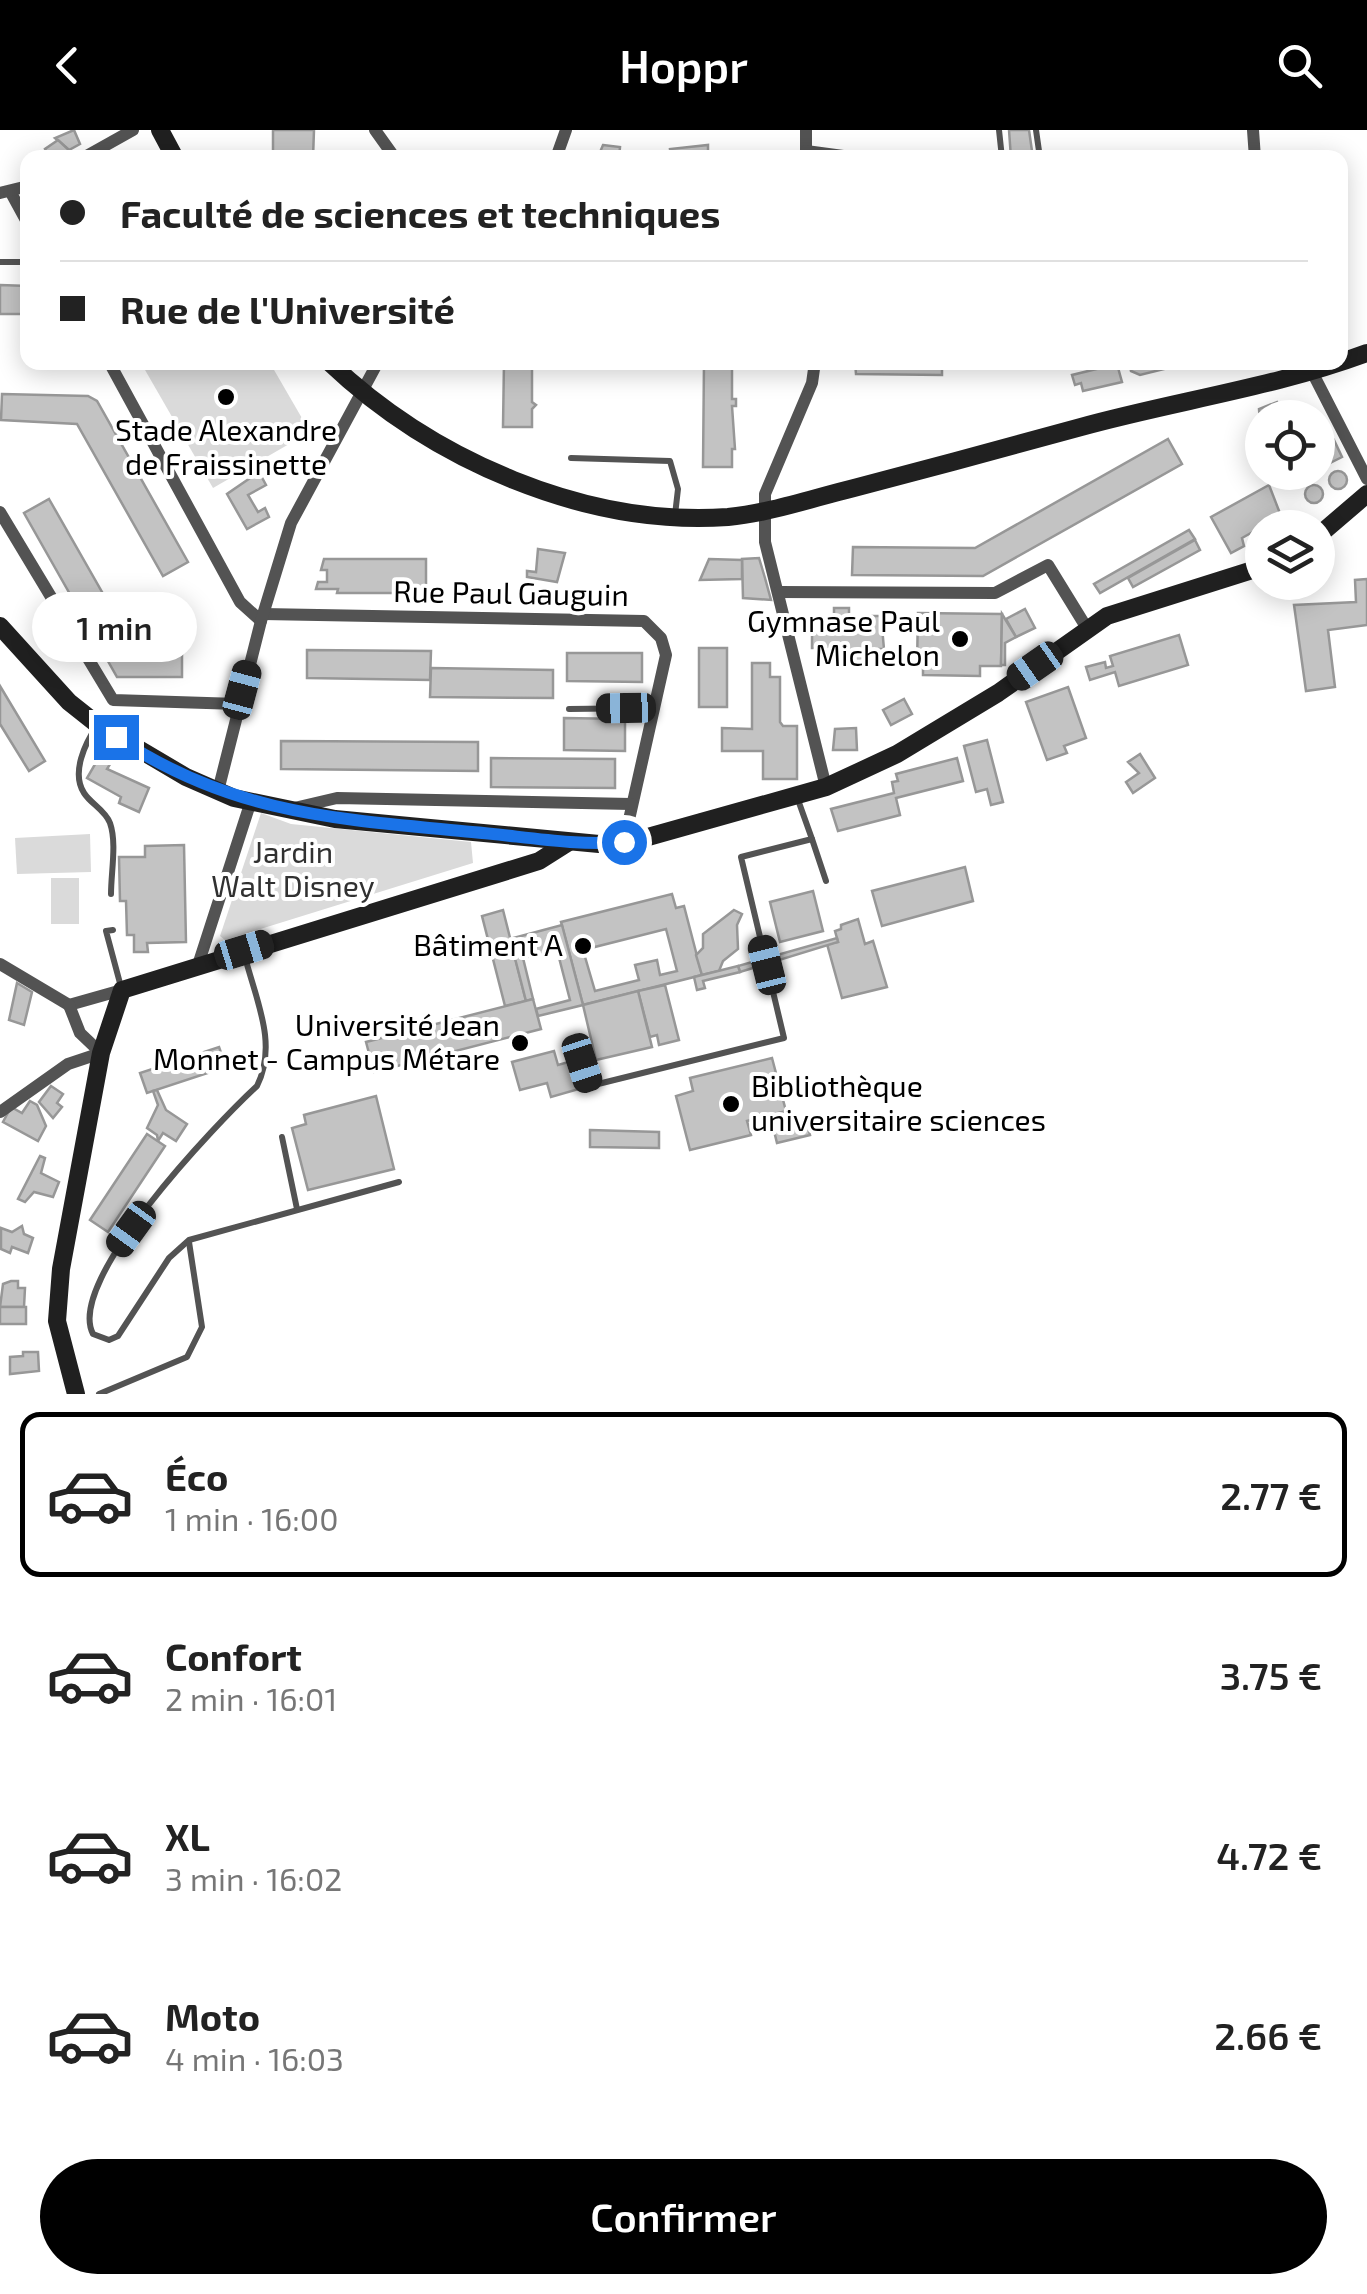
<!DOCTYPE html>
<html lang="fr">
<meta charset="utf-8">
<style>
body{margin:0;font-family:"Exo 2",sans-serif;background:#f6f6f6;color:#222;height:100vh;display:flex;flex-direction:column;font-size:38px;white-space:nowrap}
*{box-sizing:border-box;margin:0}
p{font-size:32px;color:#767676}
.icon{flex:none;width:55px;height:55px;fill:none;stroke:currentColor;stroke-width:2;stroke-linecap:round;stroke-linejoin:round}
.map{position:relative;height:1264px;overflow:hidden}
.drawer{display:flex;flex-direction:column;background:#fff;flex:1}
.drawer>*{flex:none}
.banner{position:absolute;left:20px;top:20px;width:1328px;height:220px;border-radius:20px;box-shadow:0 5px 25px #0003;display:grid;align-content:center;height:220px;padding:0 40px;background:#fff}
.fabs{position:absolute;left:1245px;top:270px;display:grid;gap:20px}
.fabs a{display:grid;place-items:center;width:90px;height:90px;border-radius:50%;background:#fff;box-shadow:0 5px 25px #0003;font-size:50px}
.end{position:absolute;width:45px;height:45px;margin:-22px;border:12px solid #1a73e8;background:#fff;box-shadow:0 0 0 5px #fff}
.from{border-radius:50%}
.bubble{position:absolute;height:70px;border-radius:35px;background:#fff;box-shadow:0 5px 25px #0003;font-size:32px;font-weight:600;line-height:70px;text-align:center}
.car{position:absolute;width:30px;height:60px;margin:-30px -15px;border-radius:12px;box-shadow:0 0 8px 2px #0007;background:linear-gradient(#222 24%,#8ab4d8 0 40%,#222 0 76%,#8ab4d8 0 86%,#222 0)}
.banner b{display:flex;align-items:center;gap:35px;height:95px;font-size:38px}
.banner b+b{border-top:2px solid #e0e0e0}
.banner i{width:25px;height:25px;background:#222}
ul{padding:18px 0 0;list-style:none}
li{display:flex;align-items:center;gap:30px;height:165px;margin:0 20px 15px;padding:0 20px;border:5px solid transparent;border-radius:20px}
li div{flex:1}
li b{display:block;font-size:38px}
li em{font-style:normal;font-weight:600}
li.on{border-color:#000}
li>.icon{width:90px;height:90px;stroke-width:1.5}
.primary-button{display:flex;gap:20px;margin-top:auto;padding:20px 40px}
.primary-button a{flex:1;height:115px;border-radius:60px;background:#000;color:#fff;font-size:40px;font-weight:600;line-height:115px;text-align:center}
header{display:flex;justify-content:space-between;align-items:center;height:130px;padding:0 40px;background:#000;color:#fff;font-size:45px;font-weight:600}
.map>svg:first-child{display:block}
.green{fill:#dadada}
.building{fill:#c3c3c3;stroke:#979797;stroke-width:2.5;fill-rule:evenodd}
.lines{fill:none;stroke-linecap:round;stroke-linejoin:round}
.lane{stroke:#535353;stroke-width:6}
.street{stroke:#535353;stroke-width:12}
.secondary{stroke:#202020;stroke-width:18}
.route{stroke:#1a73e8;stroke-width:12}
.poi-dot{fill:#000;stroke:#fff;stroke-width:4}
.labels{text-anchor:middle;stroke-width:8;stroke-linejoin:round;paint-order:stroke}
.poi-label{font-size:30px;fill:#000;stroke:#fff;text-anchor:end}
.street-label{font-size:30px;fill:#000;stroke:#fff}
.park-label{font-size:30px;fill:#313131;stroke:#fff}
</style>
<header><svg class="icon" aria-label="back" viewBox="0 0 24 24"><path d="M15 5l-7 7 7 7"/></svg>Hoppr<svg class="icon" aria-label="search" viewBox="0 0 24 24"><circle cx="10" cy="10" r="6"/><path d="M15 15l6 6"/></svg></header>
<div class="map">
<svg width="1367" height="1264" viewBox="0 0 1367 1264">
<rect width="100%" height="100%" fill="#fff"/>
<g class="green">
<polygon points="141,233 270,233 310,302 213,358"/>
<polygon points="261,683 291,694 471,712 473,733 225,810 220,806"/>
<polygon points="90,704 91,742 17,744 15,708"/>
<rect x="51" y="748" width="28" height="46"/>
</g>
<g class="building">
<polygon points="74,0 80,14 69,20 55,8"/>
<polygon points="273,0 314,0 313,28 273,28"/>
<polygon points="1009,0 1029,0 1033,28 1011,28"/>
<polygon points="58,10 71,22 50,28 45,19"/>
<polygon points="603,15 620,17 619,28 586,28 588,23 598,27"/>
<polygon points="708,15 708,28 671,28 670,19"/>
<polygon points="0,155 28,156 28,184 0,184"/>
<polygon points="504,232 536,232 532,236 532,272 536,275 532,279 532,297 503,297"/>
<polygon points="704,232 736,232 732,233 732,269 736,269 736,276 732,276 735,319 732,319 732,337 703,337"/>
<polygon points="855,232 942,232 942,245 856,244"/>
<polygon points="1129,232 1176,232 1176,236 1140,245 1131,241"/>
<polygon points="1117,234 1122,252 1083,261 1081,253 1075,255 1072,245"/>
<polygon points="2,264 88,266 97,271 188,432 163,446 77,294 1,290"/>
<polygon points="1277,272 1285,288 1262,288 1262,317 1259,279"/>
<polygon points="1168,309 1182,334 983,446 852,445 853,417 975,418"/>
<polygon points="1334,310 1342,327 1318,339 1318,318"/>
<circle cx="1338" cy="350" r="9"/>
<polygon points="259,342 266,355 248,365 258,382 265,378 269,387 247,399 227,364"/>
<circle cx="1314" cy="364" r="9"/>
<polygon points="1269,355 1281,386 1242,408 1244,416 1231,423 1211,387"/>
<polygon points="49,369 134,518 182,518 182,547 117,547 24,383"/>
<polygon points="1189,400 1195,409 1100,463 1094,454"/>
<polygon points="1195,410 1200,420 1133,457 1128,448"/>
<polygon points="538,419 565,423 557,452 527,447 527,441 536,442"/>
<polygon points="759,428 765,448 771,470 743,468 742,429"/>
<polygon points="324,429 426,429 426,463 337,463 338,459 316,459 318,452 327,452 327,440 321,440"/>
<polygon points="709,429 742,430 742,449 700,450"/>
<polygon points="1367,449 1367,495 1328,500 1335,557 1306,561 1294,475 1356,472 1355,450"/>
<polygon points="834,478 849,478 849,493 863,493 862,486 881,486 884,519 874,519 874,533 855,533 855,526 844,526 844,518 812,518 812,492 834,493"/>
<polygon points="1025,479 1035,498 1016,507 1006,489"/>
<polygon points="918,483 1002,484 1001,536 980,536 980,546 923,545 923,535 917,534"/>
<polygon points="1002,484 1016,507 1005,513 1005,535 1001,535"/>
<polygon points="1179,505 1188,535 1119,556 1115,542 1090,550 1086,537 1105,532 1106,538 1113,536 1110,526"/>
<rect x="699" y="518" width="28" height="59"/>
<polygon points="307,520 431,521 430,550 307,548"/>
<polygon points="567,523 642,523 642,552 567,551"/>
<polygon points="752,533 770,533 770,547 780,547 780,592 783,596 797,596 797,649 763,649 763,621 722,621 722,598 752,599"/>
<polygon points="431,538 553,540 553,568 430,567"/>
<polygon points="0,556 45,631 29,641 0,594"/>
<polygon points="1068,557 1086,608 1064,616 1067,623 1047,630 1026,572"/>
<polygon points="904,569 912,584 891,595 883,580"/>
<polygon points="564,588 625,589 625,621 564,620"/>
<polygon points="856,598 857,620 833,620 835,599"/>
<polygon points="987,610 1003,672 991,675 987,659 976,662 964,616"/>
<polygon points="281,611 478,612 478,641 281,639"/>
<polygon points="101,624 112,631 107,639 149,658 139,682 119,673 121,667 87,648"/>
<polygon points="1140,624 1155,648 1133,663 1126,652 1139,643 1128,632"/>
<polygon points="491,628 615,629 615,658 491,657"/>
<polygon points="957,628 963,651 896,668 900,685 838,701 831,679 894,663 892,652 898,651 896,644"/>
<polygon points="184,715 186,812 147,813 148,822 134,822 134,805 127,805 126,771 120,771 119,727 145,727 145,716"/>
<polygon points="965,737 973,771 882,796 872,761"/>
<polygon points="813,761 823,801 780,812 770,772"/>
<path d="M672 764 676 778 684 776 702 845 583 875 561 792ZM666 799 677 841 660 845 657 830 635 835 639 850 595 861 583 820Z"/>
<polygon points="503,780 526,871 505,876 482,786"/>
<polygon points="734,780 742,784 737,795 738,819 723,831 719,841 702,845 696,825 703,818 703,804"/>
<polygon points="858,789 865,814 873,811 887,857 842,868 827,814 838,812 835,801 841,799 841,795"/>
<polygon points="562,795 583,875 538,886 536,879 570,870 557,820 523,828 533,869 526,871 510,809"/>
<polygon points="837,808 838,812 740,842 738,836"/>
<polygon points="738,836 740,842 703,851 705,858 697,860 694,847"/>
<polygon points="17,853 32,862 24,895 9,890"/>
<polygon points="665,855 679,910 659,915 657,905 650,907 638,861"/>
<polygon points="638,861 652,917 596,930 583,875"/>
<polygon points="533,869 541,899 374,942 366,912"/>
<polygon points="219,917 226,937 147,963 140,943"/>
<polygon points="554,921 558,935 572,931 579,959 551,967 547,953 520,960 512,932"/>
<polygon points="772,928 786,981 747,991 751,1005 690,1020 676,966 693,961 690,948"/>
<polygon points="51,956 63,964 57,973 62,977 53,988 39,972"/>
<polygon points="157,960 166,980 187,994 176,1011 163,1003 158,1011 157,1005 147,998 158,975 153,961"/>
<polygon points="376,966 394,1039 308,1060 292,998 306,994 304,985"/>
<polygon points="30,971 37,975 46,996 38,1011 3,992 11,977 22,983"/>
<polygon points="806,989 810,1005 777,1013 773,997"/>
<polygon points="590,1000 659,1002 659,1018 590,1017"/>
<polygon points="147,1004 165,1016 108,1102 90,1090"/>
<polygon points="40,1026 45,1028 41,1043 59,1052 53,1067 34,1062 25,1072 18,1069"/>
<polygon points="22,1096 24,1104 33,1108 28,1123 12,1117 10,1123 1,1119 1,1098 12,1102"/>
<polygon points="11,1151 18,1151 18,1158 25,1158 24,1177 0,1177 3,1154"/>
<rect x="0" y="1177" width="26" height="17"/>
<polygon points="23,1222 38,1222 39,1241 10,1244 10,1227 23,1226"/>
</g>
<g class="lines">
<g class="lane">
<polyline points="999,0 1002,28"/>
<polyline points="1036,0 1040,28"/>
<polyline points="0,132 28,132"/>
<polyline points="571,328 670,331 678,359 675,385"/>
<polyline points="569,579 653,578"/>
<path d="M97 596C85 613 71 643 84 663 91 674 105 680 110 693 117 713 111 742 111 764"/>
<polyline points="812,709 826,751"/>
<polyline points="113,800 106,801 121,857"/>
<path d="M245 827C256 870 278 914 257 956 217 993 65 1151 93 1204L109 1210 118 1206 169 1128 189 1110 399 1052"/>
<polyline points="575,909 590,956 784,908 741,727 812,709 797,667"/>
<polyline points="282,1007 297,1079"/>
<polyline points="99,1264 187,1227 202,1197 189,1112"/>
</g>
<g class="street">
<polyline points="375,0 395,28"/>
<polyline points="806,0 806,27"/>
<polyline points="1253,0 1255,28"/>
<polyline points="806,21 858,28"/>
<polyline points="83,28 133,0"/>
<polyline points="556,28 566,0"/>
<polyline points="10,61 28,94"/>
<polyline points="0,63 28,56"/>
<polyline points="109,232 240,472 261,491"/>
<polyline points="815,232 812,253 765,364 765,412 826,657"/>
<polyline points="1307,232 1367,349"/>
<polyline points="0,382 113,570 238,574"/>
<polyline points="779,462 995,463 1048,435 1088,500"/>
<polyline points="263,484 644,491 661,508 666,525 624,712"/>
<polyline points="218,661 261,491 291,393 378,232"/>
<polyline points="290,679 337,668 631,674"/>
<polyline points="0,834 69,875"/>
<polyline points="198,835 251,671"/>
<polyline points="69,875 122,860"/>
<polyline points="0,982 68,934 101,923 80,903 69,875"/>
</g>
<g class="secondary">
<polyline points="160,0 175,28"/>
<path d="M329 232C432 330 585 397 728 387 770 383 813 368 854 358 930 338 1005 318 1081 297 1175 271 1276 257 1367 223"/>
<polyline points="1318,406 1367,364"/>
<polyline points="0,496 69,572 98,595 186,647 234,668 335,689 599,714 648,707 826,657 897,624 998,563 1107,486 1262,437"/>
<polyline points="76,1264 57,1191 61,1139 101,923 122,860 539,731 569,712"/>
</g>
</g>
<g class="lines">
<path class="route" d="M116 607C233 685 338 689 472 702 522 706 573 716 624 712"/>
</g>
<g class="poi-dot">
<circle cx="226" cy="267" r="10"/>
<circle cx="960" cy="509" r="10"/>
<circle cx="583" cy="816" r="10"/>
<circle cx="520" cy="913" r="10"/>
<circle cx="731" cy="974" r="10"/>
</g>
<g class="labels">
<g class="poi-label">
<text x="226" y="311" text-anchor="middle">Stade Alexandre<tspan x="226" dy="34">de Fraissinette</tspan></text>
<text x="940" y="502">Gymnase Paul<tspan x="940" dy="34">Michelon</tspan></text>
<text x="563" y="826">Bâtiment A</text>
<text x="500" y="906">Université Jean<tspan x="500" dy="34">Monnet - Campus Métare</tspan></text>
<text x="751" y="967" text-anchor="start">Bibliothèque<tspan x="751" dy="34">universitaire sciences</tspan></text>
</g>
<g class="street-label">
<text transform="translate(511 464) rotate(1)" y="10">Rue Paul Gauguin</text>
</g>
<g class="park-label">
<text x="293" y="733">Jardin<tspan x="293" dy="34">Walt Disney</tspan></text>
</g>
</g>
</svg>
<div class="fabs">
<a><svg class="icon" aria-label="locate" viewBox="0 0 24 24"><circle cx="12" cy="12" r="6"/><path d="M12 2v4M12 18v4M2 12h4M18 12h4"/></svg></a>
<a><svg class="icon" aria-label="layers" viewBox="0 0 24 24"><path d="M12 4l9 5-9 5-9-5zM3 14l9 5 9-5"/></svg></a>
</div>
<i class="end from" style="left:624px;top:712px"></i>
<i class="end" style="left:116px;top:607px"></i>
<div class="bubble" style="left:32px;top:462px;width:165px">1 min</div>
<i class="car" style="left:1035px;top:536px;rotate:235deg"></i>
<i class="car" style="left:242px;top:560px;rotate:15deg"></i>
<i class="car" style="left:626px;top:578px;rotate:269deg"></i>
<i class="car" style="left:244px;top:820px;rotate:73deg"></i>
<i class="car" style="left:767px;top:835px;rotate:346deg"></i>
<i class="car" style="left:582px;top:933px;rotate:162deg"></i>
<i class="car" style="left:131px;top:1099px;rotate:216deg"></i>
<div class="banner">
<b><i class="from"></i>Faculté de sciences et techniques</b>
<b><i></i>Rue de l'Université</b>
</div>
</div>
<section class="drawer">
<ul>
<li class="on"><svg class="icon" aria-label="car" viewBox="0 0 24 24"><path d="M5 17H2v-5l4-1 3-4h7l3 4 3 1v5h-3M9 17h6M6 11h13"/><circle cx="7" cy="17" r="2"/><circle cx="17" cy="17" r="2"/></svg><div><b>Éco</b><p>1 min · 16:00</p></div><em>2.77 €</em></li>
<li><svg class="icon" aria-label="car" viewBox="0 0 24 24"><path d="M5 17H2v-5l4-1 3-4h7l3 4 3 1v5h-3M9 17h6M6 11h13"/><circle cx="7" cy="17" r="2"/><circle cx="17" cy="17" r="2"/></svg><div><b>Confort</b><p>2 min · 16:01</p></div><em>3.75 €</em></li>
<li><svg class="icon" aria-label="car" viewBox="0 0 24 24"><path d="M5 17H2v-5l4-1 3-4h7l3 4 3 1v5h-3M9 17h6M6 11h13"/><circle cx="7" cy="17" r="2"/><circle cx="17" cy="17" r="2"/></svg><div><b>XL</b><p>3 min · 16:02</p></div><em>4.72 €</em></li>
<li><svg class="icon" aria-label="car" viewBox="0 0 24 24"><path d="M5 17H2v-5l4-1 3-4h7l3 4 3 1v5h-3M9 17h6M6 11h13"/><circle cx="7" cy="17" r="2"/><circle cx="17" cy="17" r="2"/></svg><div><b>Moto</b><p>4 min · 16:03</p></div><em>2.66 €</em></li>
</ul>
<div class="primary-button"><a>Confirmer</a></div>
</section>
